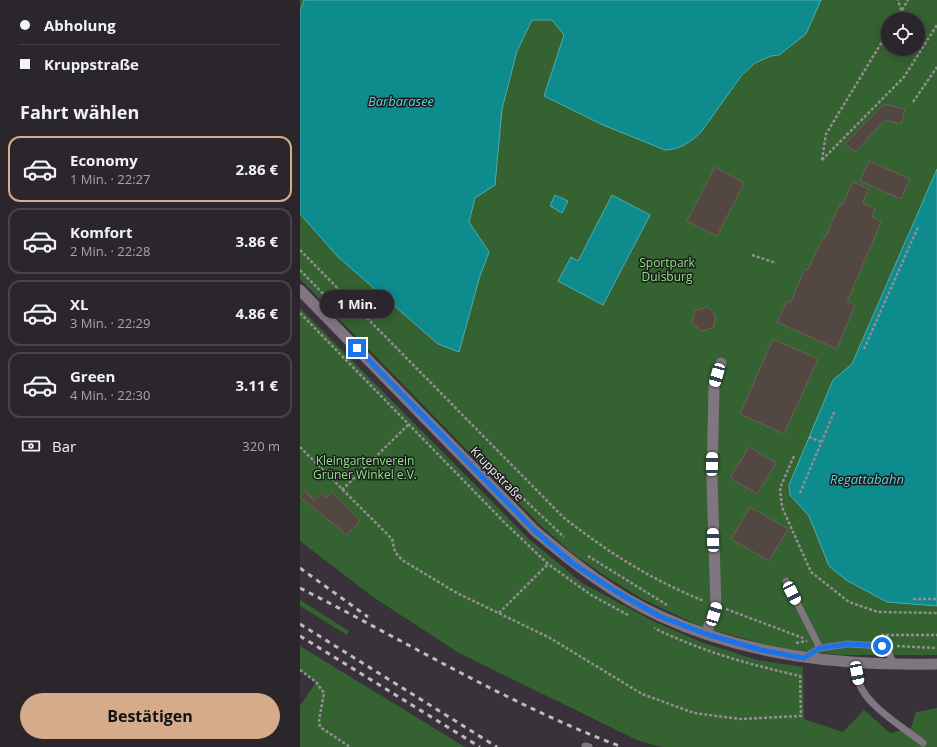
<!DOCTYPE html>
<html lang="de">
<meta charset="utf-8">
<style>
body{margin:0;font-family:"Open Sans",sans-serif;background:#373238;color:#f1f3f6;height:100vh;display:flex;flex-direction:column;font-size:15px;white-space:nowrap}
*{box-sizing:border-box;margin:0}
p{font-size:13px;color:#a6a5a9}
.icon{flex:none;width:22px;height:22px;fill:none;stroke:currentColor;stroke-width:2;stroke-linecap:round;stroke-linejoin:round}
.map{position:relative;flex:1;overflow:hidden}
.side{display:flex;flex-direction:column;background:#2b262c;width:300px}
.side>*{flex:none}
.hud{display:grid;align-content:center;height:88px;padding:0 20px;background:#2b262c}
.buttons{position:absolute;left:581px;top:12px;display:grid;gap:8px}
.buttons a{display:grid;place-items:center;width:44px;height:44px;border-radius:50%;background:#2b262c;box-shadow:0 2px 10px #0003,0 0 0 1px #474348;font-size:20px}
.end{position:absolute;width:18px;height:18px;margin:-9px;border:5px solid #1a73e8;background:#fff;box-shadow:0 0 0 2px #fff}
.from{border-radius:50%}
.bubble{position:absolute;height:28px;border-radius:14px;background:#2b262c;box-shadow:0 2px 10px #0003,0 0 0 1px #474348;font-size:13px;font-weight:700;line-height:28px;text-align:center}
.car{position:absolute;width:12px;height:24px;margin:-12px -6px;border-radius:5px;box-shadow:0 0 3px 1px #0007;background:linear-gradient(#fff 24%,#345 0 40%,#fff 0 76%,#345 0 86%,#fff 0)}
.hud b{display:flex;align-items:center;gap:14px;height:38px;font-size:15px}
.hud b+b{border-top:1px solid #474348}
.hud i{width:10px;height:10px;background:#f1f3f6}
ul{padding:0;list-style:none}
li{display:flex;align-items:center;gap:12px;height:66px;margin:0 8px 6px;padding:0 12px;border:2px solid #474348;border-radius:12px}
li div{flex:1}
li b{display:block;font-size:15px}
li em{font-style:normal;font-weight:700}
li.on{border-color:#d6ab8b}
li>.icon{width:36px;height:36px;stroke-width:1.5}
h2{padding:0 20px;font-size:18px;line-height:48px}
.pay{display:flex;align-items:center;gap:10px;height:44px;padding:0 20px;font-size:15px}
.pay p{margin-inline-start:auto}
.primary-button{display:flex;gap:8px;margin-top:auto;padding:8px 20px}
.primary-button a{flex:1;height:46px;border-radius:24px;background:#d6ab8b;color:#111;font-size:16px;font-weight:700;line-height:46px;text-align:center}
main{display:flex;flex:1;min-height:0}
.map>svg:first-child{display:block}
.green{fill:#346230;fill-rule:evenodd}
.water{fill:#0d8b8d;stroke:#54aaad}
.building{fill:#534741;stroke:#6b5f58}
.lines{fill:none;stroke-linecap:round;stroke-linejoin:round}
.path{stroke:#938d95;stroke-width:2.5;stroke-dasharray:3 2;stroke-linecap:butt}
.service{stroke:#7f7681;stroke-width:7}
.minor{stroke:#7f7681;stroke-width:11}
.tertiary{stroke:#7f7681;stroke-width:11}
.rail{stroke:#bfb9c0;stroke-width:3;stroke-dasharray:5 5;stroke-linecap:butt}
.route{stroke:#1a73e8;stroke-width:5}
.labels{text-anchor:middle;stroke-width:3;stroke-linejoin:round;paint-order:stroke}
.park-label{font-size:12px;fill:#8fe588;stroke:#1e1b1f}
.street-label{font-size:12px;fill:#f8f3f9;stroke:#1e1b1f}
.water-label{font-size:13px;font-style:italic;fill:#4bdcde;stroke:#1e1b1f}
</style>
<main>
<section class="side">
<div class="hud">
<b><i class="from"></i>Abholung</b>
<b><i></i>Kruppstraße</b>
</div>
<h2>Fahrt wählen</h2>
<ul>
<li class="on"><svg class="icon" aria-label="car" viewBox="0 0 24 24"><path d="M5 17H2v-5l4-1 3-4h7l3 4 3 1v5h-3M9 17h6M6 11h13"/><circle cx="7" cy="17" r="2"/><circle cx="17" cy="17" r="2"/></svg><div><b>Economy</b><p>1 Min. · 22:27</p></div><em>2.86 €</em></li>
<li><svg class="icon" aria-label="car" viewBox="0 0 24 24"><path d="M5 17H2v-5l4-1 3-4h7l3 4 3 1v5h-3M9 17h6M6 11h13"/><circle cx="7" cy="17" r="2"/><circle cx="17" cy="17" r="2"/></svg><div><b>Komfort</b><p>2 Min. · 22:28</p></div><em>3.86 €</em></li>
<li><svg class="icon" aria-label="car" viewBox="0 0 24 24"><path d="M5 17H2v-5l4-1 3-4h7l3 4 3 1v5h-3M9 17h6M6 11h13"/><circle cx="7" cy="17" r="2"/><circle cx="17" cy="17" r="2"/></svg><div><b>XL</b><p>3 Min. · 22:29</p></div><em>4.86 €</em></li>
<li><svg class="icon" aria-label="car" viewBox="0 0 24 24"><path d="M5 17H2v-5l4-1 3-4h7l3 4 3 1v5h-3M9 17h6M6 11h13"/><circle cx="7" cy="17" r="2"/><circle cx="17" cy="17" r="2"/></svg><div><b>Green</b><p>4 Min. · 22:30</p></div><em>3.11 €</em></li>
</ul>
<div class="pay"><svg class="icon" aria-label="cash" viewBox="0 0 24 24"><path d="M3 7h18v10H3z"/><circle cx="12" cy="12" r="2"/></svg>Bar<p>320 m</p></div>
<div class="primary-button"><a>Bestätigen</a></div>
</section>
<div class="map">
<svg width="637" height="747" viewBox="0 0 637 747">
<rect width="100%" height="100%" fill="#39323b"/>
<g class="green">
<path d="M0 0H637V655H541L479 648 404 628 344 600 308 578 272 553 239 524 0 279ZM588 19H618V49H588Z"/>
<polygon points="0,308 228,538 282,583 355,622 401,642 457,660 503,667 504,719 543,732 564,710 590,733 611,728 616,712 637,708 637,747 362,747 339,741 159,653 73,597 0,541"/>
<polygon points="0,600 49,631 47,635 0,606"/>
<polygon points="0,646 165,747 0,747 0,706 16,682 0,670"/>
</g>
<g class="water">
<path d="M4 0H521L506 34 479 55 471 56 455 63 442 75 401 132C391 142 379 150 365 150L303 125 244 96 264 35 252 20H232L217 51 202 109 195 185 175 198 169 222 189 252 180 276 159 352 138 344 38 257 0 214V11Z"/>
<polygon points="637,169 637,606 587,602 546,580 529,566 509,516 490,495 489,485 533,380 552,364"/>
<polygon points="255,195 268,201 262,213 250,206"/>
<polygon points="312,195 350,215 303,305 258,281 271,257 278,261"/>
</g>
<g class="building">
<polygon points="584,104 605,109 601,124 585,120 555,152 545,144"/>
<polygon points="569,161 610,179 601,199 560,181"/>
<polygon points="415,167 444,183 417,236 387,221"/>
<polygon points="553,182 569,189 563,203 575,209 572,217 581,222 547,302 555,305 537,349 477,322 487,301 490,303 505,269 508,270 523,237 525,238 540,204 542,205"/>
<polygon points="408,307 416,316 413,328 401,331 392,322 395,310"/>
<polygon points="473,339 518,359 484,434 440,414"/>
<polygon points="449,447 476,463 457,494 430,478"/>
<polygon points="5,490 14,501 22,493 26,498 32,492 60,521 47,535 0,497"/>
<polygon points="450,507 488,529 469,561 431,539"/>
</g>
<g class="lines">
<g class="path">
<polyline points="602,10 608,0"/>
<polyline points="596,19 601,10 598,0"/>
<polyline points="613,102 637,67"/>
<polyline points="522,160 604,77 637,25"/>
<polyline points="522,160 526,134 588,32"/>
<path d="M0 250 263 517C309 553 350 579 404 601"/>
<polyline points="452,255 476,263"/>
<polyline points="0,270 33,304"/>
<polyline points="0,313 206,524 248,564 291,595 328,615"/>
<polyline points="564,349 618,227"/>
<polyline points="509,437 522,442"/>
<path d="M0 447 92 539 95 552 102 560 157 593 250 638 342 694 394 713 440 719 501 716 500 676C448 664 403 652 354 628"/>
<polyline points="494,456 480,488 482,507 511,572 549,602 578,612 637,613"/>
<polyline points="209,485 264,537"/>
<polyline points="42,490 109,424"/>
<polyline points="500,493 535,410"/>
<polyline points="288,556 367,605"/>
<polyline points="613,599 637,599"/>
<polyline points="426,609 503,638"/>
<polyline points="199,613 248,564"/>
<polyline points="581,635 637,635"/>
<polyline points="496,643 507,641"/>
<polyline points="597,646 637,648"/>
<polyline points="0,670 16,682 24,693 19,720 20,727 50,747"/>
</g>
<g class="service">
<polyline points="486,581 520,648"/>
<polyline points="505,657 520,648 548,644 582,646 589,653 594,665"/>
<path d="M555 662C556 669 556 677 559 683 567 706 604 728 623 743"/>
<polyline points="285,746 289,747"/>
</g>
<polyline class="minor" points="406,634 416,606 412,480 414,386 421,363"/>
<path class="tertiary" d="M0 290 235 531C273 563 314 595 360 616 447 656 542 666 637 664"/>
<g class="rail">
<polyline points="0,568 68,617"/>
<path d="M0 588C107 642 210 705 322 747"/>
<polyline points="0,624 197,747"/>
<polyline points="0,636 180,747"/>
</g>
</g>
<g class="lines">
<polyline class="route" points="57,348 235,531 272,563 315,591 359,616 406,634 461,650 504,658 520,648 548,644 582,646"/>
</g>
<g class="labels">
<g class="park-label">
<text x="367" y="267">Sportpark<tspan x="367" dy="14">Duisburg</tspan></text>
<text x="65" y="465">Kleingartenverein<tspan x="65" dy="14">Grüner Winkel e.V.</tspan></text>
</g>
<g class="street-label">
<text transform="translate(197 474) rotate(46)" y="4">Kruppstraße</text>
</g>
<g class="water-label">
<text x="101" y="106">Barbarasee</text>
<text x="567" y="484">Regattabahn</text>
</g>
</g>
</svg>
<div class="buttons">
<a><svg class="icon" aria-label="locate" viewBox="0 0 24 24"><circle cx="12" cy="12" r="6"/><path d="M12 2v4M12 18v4M2 12h4M18 12h4"/></svg></a>
</div>
<i class="end from" style="left:582px;top:646px"></i>
<i class="end" style="left:57px;top:348px"></i>
<div class="bubble" style="left:20px;top:290px;width:74px">1 Min.</div>
<i class="car" style="left:417px;top:375px;rotate:196deg"></i>
<i class="car" style="left:412px;top:464px;rotate:1deg"></i>
<i class="car" style="left:413px;top:540px;rotate:359deg"></i>
<i class="car" style="left:492px;top:593px;rotate:153deg"></i>
<i class="car" style="left:414px;top:614px;rotate:17deg"></i>
<i class="car" style="left:557px;top:673px;rotate:169deg"></i>
</div>
</main>
